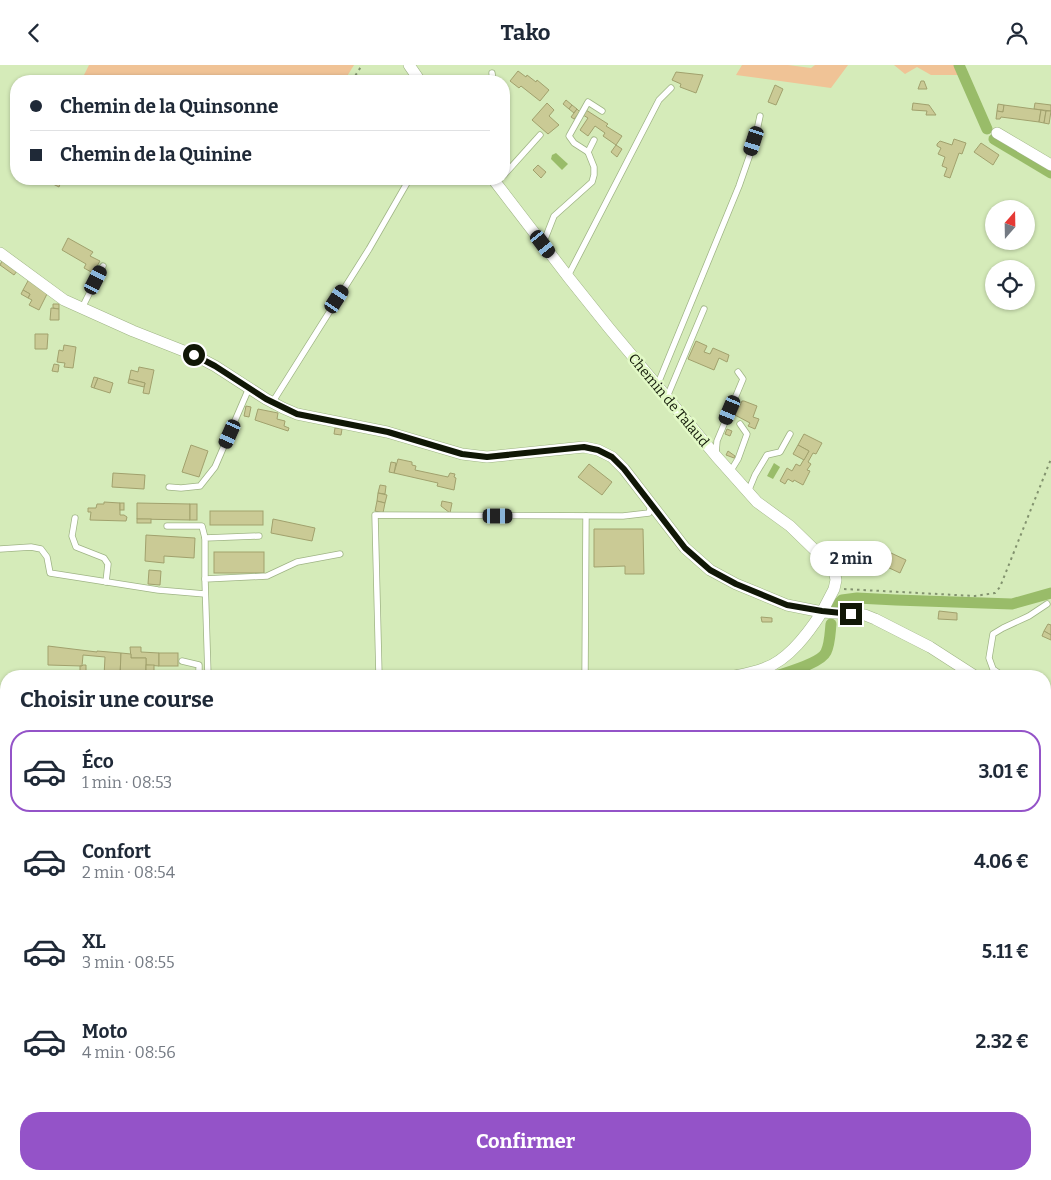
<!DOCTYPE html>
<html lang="fr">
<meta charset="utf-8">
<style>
body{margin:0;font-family:Bitter,serif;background:#f2f2f3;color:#1f2937;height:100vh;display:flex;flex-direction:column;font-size:19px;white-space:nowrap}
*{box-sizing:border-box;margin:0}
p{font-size:16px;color:#747a83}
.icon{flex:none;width:28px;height:28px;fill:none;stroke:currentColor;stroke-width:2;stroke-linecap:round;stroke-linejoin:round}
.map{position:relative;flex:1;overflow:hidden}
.side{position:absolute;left:0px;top:605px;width:1051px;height:510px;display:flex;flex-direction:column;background:#fff;border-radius:20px 20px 0 0;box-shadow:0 1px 4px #0004}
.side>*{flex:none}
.banner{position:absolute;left:10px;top:10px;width:500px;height:110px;border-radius:20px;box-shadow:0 1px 4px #0004;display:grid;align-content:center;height:110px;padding:0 20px;background:#fff}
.needle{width:32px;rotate:20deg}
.tools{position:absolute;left:985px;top:135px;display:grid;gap:10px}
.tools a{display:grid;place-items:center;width:50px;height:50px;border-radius:50%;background:#fff;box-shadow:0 1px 4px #0004;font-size:25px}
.end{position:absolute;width:22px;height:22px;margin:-11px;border:6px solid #101706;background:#fff;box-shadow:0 0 0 2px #fff}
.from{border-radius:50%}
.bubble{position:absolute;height:35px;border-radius:18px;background:#fff;box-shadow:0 1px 4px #0004;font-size:16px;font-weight:700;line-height:35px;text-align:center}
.car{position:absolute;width:15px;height:30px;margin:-15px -8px;border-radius:6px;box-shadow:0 0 4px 1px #0007;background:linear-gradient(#222 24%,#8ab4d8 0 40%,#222 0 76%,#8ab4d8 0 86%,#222 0)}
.banner b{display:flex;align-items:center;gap:18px;height:48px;font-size:19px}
.banner b+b{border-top:1px solid #e0e1e3}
.banner i{width:12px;height:12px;background:#1f2937}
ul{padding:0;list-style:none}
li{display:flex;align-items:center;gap:15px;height:82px;margin:0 10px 8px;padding:0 10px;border:2px solid transparent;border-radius:20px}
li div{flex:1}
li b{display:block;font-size:19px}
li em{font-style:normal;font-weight:700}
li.current{border-color:#9453c8}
li>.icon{width:45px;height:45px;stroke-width:1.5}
h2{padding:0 20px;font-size:22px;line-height:60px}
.action{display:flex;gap:10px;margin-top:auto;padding:10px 20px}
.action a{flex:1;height:58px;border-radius:20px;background:#9453c8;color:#fff;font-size:20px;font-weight:700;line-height:58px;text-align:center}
header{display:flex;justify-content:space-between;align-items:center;height:65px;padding:0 20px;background:#fff;font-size:22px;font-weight:700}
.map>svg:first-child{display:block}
.green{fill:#f0c396}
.water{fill:#99bc69}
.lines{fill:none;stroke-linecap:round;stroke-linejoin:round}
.canal{stroke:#99bc69;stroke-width:11}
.building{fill:#caca95;stroke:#a1a16d}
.service-casing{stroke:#9fb485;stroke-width:7}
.minor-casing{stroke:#9fb485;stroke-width:12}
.path{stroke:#82926e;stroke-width:2;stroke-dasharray:2.5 4;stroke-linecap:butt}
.service{stroke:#fff;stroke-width:5.5}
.minor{stroke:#fff;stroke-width:11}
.route{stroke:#101706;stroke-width:6}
.labels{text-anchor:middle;stroke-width:5;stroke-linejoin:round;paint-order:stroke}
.street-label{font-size:14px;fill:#101706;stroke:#e2f9c6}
</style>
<header><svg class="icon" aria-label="back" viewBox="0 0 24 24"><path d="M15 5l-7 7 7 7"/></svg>Tako<svg class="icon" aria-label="person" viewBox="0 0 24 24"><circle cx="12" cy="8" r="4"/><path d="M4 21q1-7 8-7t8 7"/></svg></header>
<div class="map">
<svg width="1051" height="1115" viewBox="0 0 1051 1115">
<rect width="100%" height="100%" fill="#d5ebb9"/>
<g class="green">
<polygon points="89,0 354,0 344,16 92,16 83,12"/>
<polygon points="742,0 788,0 811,3 815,0 848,0 831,23 736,10"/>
<polygon points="894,0 954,0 959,10 931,10 917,2 905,9"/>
</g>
<g class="water">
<polygon points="556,88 568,99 562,105 551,94 552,90"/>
<polygon points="774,398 780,402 773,414 767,411"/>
</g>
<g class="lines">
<g class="canal">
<polyline points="959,0 987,64"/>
<polyline points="994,74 1051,108"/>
<polyline points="833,544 842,535 857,533 896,535 1012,539 1051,528"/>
<path d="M776 611C788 607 821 598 826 587 830 579 830 568 831 559"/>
<polyline points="0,743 6,743"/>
</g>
</g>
<g class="building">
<polygon points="518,6 526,12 527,10 536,17 537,15 549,25 540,36 521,21 519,23 510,16"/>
<polygon points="676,7 703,10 696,28 680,22 681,19 672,15"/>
<polygon points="921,16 924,16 927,24 918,24"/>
<polygon points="775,20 783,24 776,40 768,37"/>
<polygon points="566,35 572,40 569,44 563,39"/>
<polygon points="547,38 554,45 549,51 559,60 548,69 532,55"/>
<polygon points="913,38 929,40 936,50 926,50 927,46 912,45"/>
<polygon points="1035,38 1051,40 1051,46 1034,44"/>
<polygon points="998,39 1004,40 1003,47 997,46"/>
<polygon points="572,40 577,44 574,48 569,44"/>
<polygon points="1004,40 1041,45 1039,57 1001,52 1000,54 996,54 997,46 1003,47"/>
<polygon points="577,44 580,47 574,54 571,52"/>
<polygon points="586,45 608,59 606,61 622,71 616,80 603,71 605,68 595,61 588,71 580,65 588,53 583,50"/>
<polygon points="1041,45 1046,46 1044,58 1039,57"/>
<polygon points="1046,46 1051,46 1049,59 1044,58"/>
<polygon points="954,74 966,78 962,89 959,88 950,113 944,111 947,103 942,101 945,92 938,89 941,83 937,81 937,79 940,76 952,80"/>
<polygon points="981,78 999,90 993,100 974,87"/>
<polygon points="616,80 622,84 617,92 611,87"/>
<polygon points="538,100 546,107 541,113 533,105"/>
<polygon points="43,114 62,114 59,122"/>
<polygon points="68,173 93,187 90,191 100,196 93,208 84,203 86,199 62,185"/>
<polygon points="2,196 17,206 14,210 0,200"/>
<polygon points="29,214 47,229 39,245 29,240 32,235 28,233 30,229 23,225"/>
<polygon points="23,225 30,229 28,233 21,229"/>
<polygon points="53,239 59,239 59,244 53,243"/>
<polygon points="51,243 59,244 59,255 50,255"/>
<polygon points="35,269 48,269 47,284 35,284"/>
<polygon points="696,276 707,281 704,287 710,289 713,283 729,290 727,297 719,293 714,305 688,294"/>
<polygon points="64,280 76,282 73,303 64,302 65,298 57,297 59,285 63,286"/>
<polygon points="54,299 59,300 58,307 52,306"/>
<polygon points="139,302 154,305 149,329 143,328 145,318 129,314 131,305 138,307"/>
<polygon points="94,312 98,313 94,323 91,322"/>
<polygon points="98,313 113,318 110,328 94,323"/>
<polygon points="129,314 145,318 144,322 128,318"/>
<polygon points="742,336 744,336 757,341 753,352 759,354 755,364 748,361 750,358 735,350"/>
<polygon points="246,341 251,342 249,352 244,351"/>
<polygon points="258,344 278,348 277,354 285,356 284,361 289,363 288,366 255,355"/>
<polygon points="335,363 342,364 341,370 334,369"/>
<polygon points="727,364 732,366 730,371 725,369"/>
<polygon points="804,369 822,378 816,389 813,388 808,397 811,399 807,405 810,406 803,420 794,415 793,417 788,414 785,419 780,416 787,403 792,406 796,399 800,401 809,386 798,380"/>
<polygon points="191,380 208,386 199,412 182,407"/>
<polygon points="798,380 809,386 804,395 793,389"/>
<polygon points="728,386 735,391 734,393 726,390"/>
<polygon points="398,394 412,397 412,400 416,401 415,405 448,412 450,408 455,409 454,412 456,413 454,425 437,421 438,418 394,408"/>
<polygon points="391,397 396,398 394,408 389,407"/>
<polygon points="589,399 612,417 602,430 578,412"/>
<polygon points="113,408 145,410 144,424 112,422"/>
<polygon points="380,420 386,421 385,429 378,428"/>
<polygon points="378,428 387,430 385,438 377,436"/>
<polygon points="377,436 385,438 383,448 375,446"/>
<polygon points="442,436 452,438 450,448 441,441"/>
<polygon points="104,437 120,438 120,450 124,450 127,452 126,456 90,455 91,447 88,447 88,443 96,443 97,439 104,439"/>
<rect x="120" y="438" width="4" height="7"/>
<polygon points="137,438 190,439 190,455 137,454"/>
<rect x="190" y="439" width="7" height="16"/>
<rect x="210" y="446" width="53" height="14"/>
<rect x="137" y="454" width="14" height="4"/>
<polygon points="273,454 315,463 312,476 271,468"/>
<polygon points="594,464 643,464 644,509 625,509 625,501 594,502"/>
<polygon points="146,470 195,473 194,493 164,491 164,498 145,496"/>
<rect x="214" y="487" width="50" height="21"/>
<polygon points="891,488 906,495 900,508 885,501"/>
<polygon points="149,505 161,506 160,520 148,519"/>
<polygon points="939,546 957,548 957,555 938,554"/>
<polygon points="761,552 772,553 772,557 762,557"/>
<polygon points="1048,559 1051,560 1051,570 1044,566"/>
<polygon points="1044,566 1051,570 1051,575 1042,571"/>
<polygon points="48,581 97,587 97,586 121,588 120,611 99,611 104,611 105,592 83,590 82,601 48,600"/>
<polygon points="130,582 141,582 141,587 159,588 159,601 146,600 146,593 131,593"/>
<polygon points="121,588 131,589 131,593 146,593 146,611 120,611"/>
<rect x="159" y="588" width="19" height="13"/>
<polygon points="83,600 86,600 86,609 80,609 80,601 82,601"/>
<rect x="146" y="600" width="8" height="11"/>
<polygon points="814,606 816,611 798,611"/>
<rect x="3" y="637" width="3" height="15"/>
<polygon points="1047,709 1049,723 1045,724 1045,710"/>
</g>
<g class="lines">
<g class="service-casing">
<g id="service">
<polyline points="492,8 493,16"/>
<polyline points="588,87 594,75"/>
<polyline points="504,110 540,70"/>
<polyline points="543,179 554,151 592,117 594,110 594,102 588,87 574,78 569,71 588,37 602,46"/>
<polyline points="568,211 659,35 671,23"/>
<polyline points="82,243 103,201"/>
<polyline points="657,321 739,121 755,75 760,51"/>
<polyline points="667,332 704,244"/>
<polyline points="272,338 369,184 407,118"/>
<polyline points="716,388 717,376 743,314 738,307"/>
<polyline points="730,407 738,394 747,369 740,359"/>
<polyline points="169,422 181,423 200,421 215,402 249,323"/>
<polyline points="748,427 755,410 767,390 780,387 790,369"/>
<polyline points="75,453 72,471 76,482 104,493 108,499 106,517"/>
<polyline points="167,461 202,461 205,473"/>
<polyline points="0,484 31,482 41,484 47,492 50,508 158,525 205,529"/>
<polyline points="205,514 205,473 259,471"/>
<polyline points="182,596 199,600 199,611"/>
<polyline points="208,611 205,514 267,511 297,497 340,489"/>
<polyline points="379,611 375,450 623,451 649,448 651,441"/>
<polyline points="585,611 586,451"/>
<polyline points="1003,611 993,604 989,593 993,569 1003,563 1029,551 1047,539"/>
<polyline points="1045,632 1051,635"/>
<polyline points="1045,728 1051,727"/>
<polyline points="482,1109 483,1115"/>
<polyline points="490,1109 495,1111 496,1115"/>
<polyline points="682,1109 684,1115"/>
<polyline points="747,1109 748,1115"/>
</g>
</g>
<g class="minor-casing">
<g id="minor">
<polyline points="409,0 420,16"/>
<polyline points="997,68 1051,100"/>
<polyline points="0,188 64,235 133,266 194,290 215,301 266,334 283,343 297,349 387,367 462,389 487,392 584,382 598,385 612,392 624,404 685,483 710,505 736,519 787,540 822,547 834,524 836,515 835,510 832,503 822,492 790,461 757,437 716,391 609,263 569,213 493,114"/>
<path d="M735 611C745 609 755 607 765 603 789 595 809 567 822 547L865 550 875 554 930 582 975 611"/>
<polyline points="1045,646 1051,649"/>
<polyline points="0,733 6,733"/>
</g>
</g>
<g class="path">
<polyline points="352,16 362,0"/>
<polyline points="290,116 292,114"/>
<polyline points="844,524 975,531 995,528 1000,522 1051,394"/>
<polyline points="1045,861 1051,852"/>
</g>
<use href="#service" class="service"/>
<use href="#minor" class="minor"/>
</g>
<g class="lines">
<polyline class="route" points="194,290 215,301 266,334 297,349 388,367 462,389 487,392 584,382 598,385 612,392 624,404 685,483 710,505 736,519 787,540 822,546 851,549"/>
</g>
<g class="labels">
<g class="street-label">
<text transform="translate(669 335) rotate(50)" y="5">Chemin de Talaud</text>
</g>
</g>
</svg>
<div class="tools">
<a><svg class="needle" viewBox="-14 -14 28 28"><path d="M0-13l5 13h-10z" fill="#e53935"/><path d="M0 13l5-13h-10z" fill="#747a83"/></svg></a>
<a><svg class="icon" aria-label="locate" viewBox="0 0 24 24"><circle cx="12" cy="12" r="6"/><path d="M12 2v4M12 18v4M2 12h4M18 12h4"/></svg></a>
</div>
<i class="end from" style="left:194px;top:290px"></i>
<i class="end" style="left:851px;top:549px"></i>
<div class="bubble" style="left:810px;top:476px;width:82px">2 min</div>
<i class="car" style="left:754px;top:76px;rotate:198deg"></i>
<i class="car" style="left:543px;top:179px;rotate:143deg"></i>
<i class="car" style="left:96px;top:215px;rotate:27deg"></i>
<i class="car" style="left:337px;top:234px;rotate:33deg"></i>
<i class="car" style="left:730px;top:345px;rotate:203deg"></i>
<i class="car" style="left:230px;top:369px;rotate:204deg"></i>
<i class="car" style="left:498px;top:451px;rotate:90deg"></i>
<div class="banner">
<b><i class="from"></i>Chemin de la Quinsonne</b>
<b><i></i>Chemin de la Quinine</b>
</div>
<section class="side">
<h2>Choisir une course</h2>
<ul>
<li class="current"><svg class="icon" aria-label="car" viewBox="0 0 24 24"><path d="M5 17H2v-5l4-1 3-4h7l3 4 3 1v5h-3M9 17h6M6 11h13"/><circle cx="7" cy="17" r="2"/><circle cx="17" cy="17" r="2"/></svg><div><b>Éco</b><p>1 min · 08:53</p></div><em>3.01 €</em></li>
<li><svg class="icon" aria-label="car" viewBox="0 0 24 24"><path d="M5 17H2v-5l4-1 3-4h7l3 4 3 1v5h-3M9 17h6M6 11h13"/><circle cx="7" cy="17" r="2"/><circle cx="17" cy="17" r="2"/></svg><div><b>Confort</b><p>2 min · 08:54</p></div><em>4.06 €</em></li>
<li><svg class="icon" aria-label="car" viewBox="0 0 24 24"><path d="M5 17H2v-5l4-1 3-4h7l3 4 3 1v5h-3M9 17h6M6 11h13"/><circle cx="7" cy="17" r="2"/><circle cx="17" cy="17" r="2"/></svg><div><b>XL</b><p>3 min · 08:55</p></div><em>5.11 €</em></li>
<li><svg class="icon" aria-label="car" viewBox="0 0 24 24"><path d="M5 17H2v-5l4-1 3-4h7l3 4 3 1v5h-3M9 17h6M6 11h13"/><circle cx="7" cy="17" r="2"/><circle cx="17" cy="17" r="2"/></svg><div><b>Moto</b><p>4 min · 08:56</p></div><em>2.32 €</em></li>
</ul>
<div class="action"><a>Confirmer</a></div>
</section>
</div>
